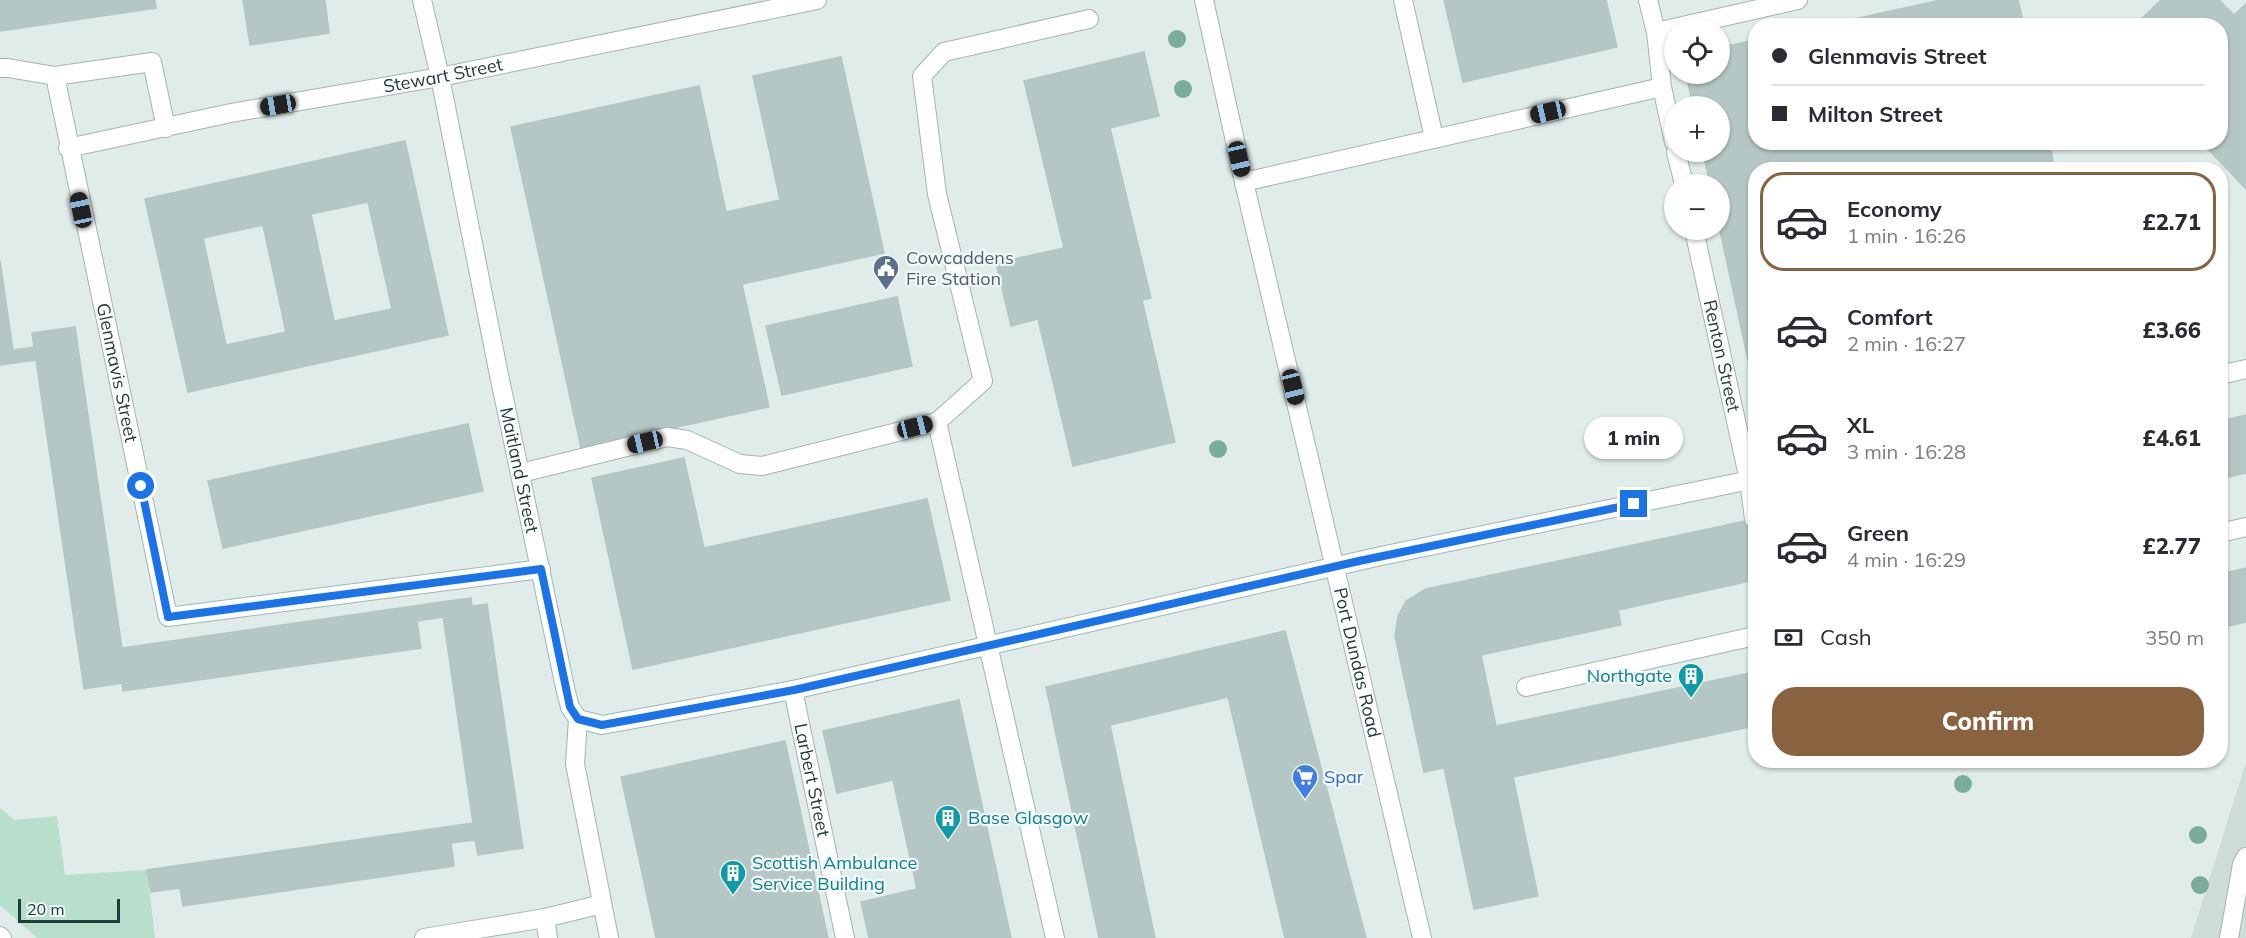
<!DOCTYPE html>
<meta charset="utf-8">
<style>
body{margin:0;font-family:Mulish,sans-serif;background:#f2f2f3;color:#2b2b33;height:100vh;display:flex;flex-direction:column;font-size:22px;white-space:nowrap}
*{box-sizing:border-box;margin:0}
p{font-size:20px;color:#7c7c81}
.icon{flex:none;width:33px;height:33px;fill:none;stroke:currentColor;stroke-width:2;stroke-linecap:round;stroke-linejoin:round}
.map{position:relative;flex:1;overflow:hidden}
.panel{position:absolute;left:1748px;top:162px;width:480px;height:606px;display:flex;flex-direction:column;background:#fff;border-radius:24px;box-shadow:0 2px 4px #0004}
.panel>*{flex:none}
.top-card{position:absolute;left:1748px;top:18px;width:480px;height:132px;border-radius:24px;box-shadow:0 2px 4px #0004;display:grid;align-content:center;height:132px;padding:0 24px;background:#fff}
.tools{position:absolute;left:1664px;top:18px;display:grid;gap:12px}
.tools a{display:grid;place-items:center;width:66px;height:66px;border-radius:50%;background:#fff;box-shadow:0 2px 4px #0004;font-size:30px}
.scale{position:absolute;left:18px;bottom:15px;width:102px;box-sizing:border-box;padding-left:6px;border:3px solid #203d3d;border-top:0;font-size:16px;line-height:21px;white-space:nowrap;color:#203d3d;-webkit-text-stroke:4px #f1f8f6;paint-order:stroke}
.end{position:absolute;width:27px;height:27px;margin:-14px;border:8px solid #1a73e8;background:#fff;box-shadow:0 0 0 3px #fff}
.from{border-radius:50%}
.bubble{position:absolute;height:42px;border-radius:21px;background:#fff;box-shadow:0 2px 4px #0004;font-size:20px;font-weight:800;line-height:42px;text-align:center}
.car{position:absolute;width:18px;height:36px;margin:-18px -9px;border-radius:8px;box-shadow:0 0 4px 2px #0007;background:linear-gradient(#222 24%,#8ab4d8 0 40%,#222 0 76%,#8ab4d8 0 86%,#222 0)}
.top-card b{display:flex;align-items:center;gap:21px;height:57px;font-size:22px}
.top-card b+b{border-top:2px solid #e1e1e2}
.top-card i{width:15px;height:15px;background:#2b2b33}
ul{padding:10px 0 0;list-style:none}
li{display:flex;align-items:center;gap:18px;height:99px;margin:0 12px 9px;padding:0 12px;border:3px solid transparent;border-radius:24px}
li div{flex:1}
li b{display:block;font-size:22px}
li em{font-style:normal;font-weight:800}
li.active{border-color:#896240}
li>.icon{width:54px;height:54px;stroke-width:1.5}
.pay{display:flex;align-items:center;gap:15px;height:66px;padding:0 24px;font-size:22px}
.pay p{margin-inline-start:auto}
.cta{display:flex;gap:12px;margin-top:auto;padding:12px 24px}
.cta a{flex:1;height:69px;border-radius:24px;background:#896240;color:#fff;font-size:24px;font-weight:800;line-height:69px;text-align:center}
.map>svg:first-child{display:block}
.built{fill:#cedcd9}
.green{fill:#b7dfcc}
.building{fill:#b5c7c4;stroke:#b2c6c3;stroke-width:1.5;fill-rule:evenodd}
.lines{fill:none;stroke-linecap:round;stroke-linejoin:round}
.minor-casing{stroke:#a3b4b3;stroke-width:20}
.minor{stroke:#fff;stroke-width:18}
.tree{fill:#7aac9b}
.route{stroke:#1a73e8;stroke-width:8}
.labels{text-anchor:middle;stroke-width:4.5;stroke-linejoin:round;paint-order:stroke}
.street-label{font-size:18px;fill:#203d3d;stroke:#f1f8f6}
.service-label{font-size:18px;fill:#4e5e75;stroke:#f1f8f6;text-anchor:start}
.culture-label{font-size:18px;fill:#0d838f;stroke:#f1f8f6;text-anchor:start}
.shop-label{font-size:18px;fill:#366cbe;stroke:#f1f8f6;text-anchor:start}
</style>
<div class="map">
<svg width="2246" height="938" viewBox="0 0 2246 938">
<rect width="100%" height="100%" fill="#e0ecea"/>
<polygon class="built" points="2246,762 2246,938 2191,938"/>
<polygon class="green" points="0,808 14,820 57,816 65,875 147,870 155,938 37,938 0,905"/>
<g class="building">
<polygon points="0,0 155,0 156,8 0,31"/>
<polygon points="243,0 325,0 329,33 250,45"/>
<polygon points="1444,0 1606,0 1617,47 1463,82"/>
<polygon points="1941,0 2018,0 2024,26 1822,26"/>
<polygon points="2161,0 2219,0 2234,15 2246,4 2246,189 2201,142 2220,142 2220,26 2134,26"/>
<polygon points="1755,40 1755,142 2049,142 2055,170 1755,170 1755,392 1719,226 1719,184 1710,184 1703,152 1719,152 1719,106 1693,106 1686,74 1719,74 1719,48"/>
<polygon points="1144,52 1159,116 1110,128 1151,298 1142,300 1175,442 1073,466 1038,319 1011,326 996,263 1064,248 1024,81"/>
<polygon points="841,57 884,253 742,284 769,407 581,448 511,127 699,86 726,212 780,200 753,76"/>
<path d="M405 141 448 335 188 392 145 199ZM368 202 392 309 334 321 311 214ZM263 225 286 332 226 345 203 238Z"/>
<polygon points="0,261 13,350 34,347 36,360 0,365"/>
<polygon points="897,297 912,366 782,395 766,326"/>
<polygon points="75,327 122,648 441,602 443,617 417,621 421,648 123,691 122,683 84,689 32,333"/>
<polygon points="2246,415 2246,473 2220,479 2220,421"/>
<polygon points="468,424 483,491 223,548 208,481"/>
<polygon points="684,458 704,548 927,499 950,600 633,669 592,478"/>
<polygon points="1755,519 1755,580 1618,610 1621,625 1481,655 1496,726 1755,672 1755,726 1513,777 1538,896 1474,909 1444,768 1424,772 1395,636 1398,616 1406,601 1426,589"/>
<polygon points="2246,568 2246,622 2220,628 2220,574"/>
<polygon points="471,598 472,606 487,604 523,848 478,855 475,840 451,843 454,866 183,906 180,888 151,892 147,870 473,823 441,602"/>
<polygon points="1285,631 1366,938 1285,938 1228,697 1110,725 1155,938 1099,938 1046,687"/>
<polygon points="959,700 1011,938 869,938 861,902 917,889 893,780 837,793 823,731"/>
<polygon points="785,741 802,819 638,854 621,777"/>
<polygon points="802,819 828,938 656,938 638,854"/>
</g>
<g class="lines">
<g class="minor-casing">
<g id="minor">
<path id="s1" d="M422 0 440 77 498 370 566 692 570 707 578 719 575 764 609 938"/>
<path id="s2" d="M1204 0 1244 182 1422 938"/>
<polyline points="1403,0 1434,138"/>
<polyline points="1648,0 1656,32 1662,87 1674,142"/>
<polyline points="1656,32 1798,0"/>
<polyline points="0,68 8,68 55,76 152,62 166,128"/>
<path id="s3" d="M55 76 168 617 541 569"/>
<path id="s4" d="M68 148 231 113 440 77 817 0"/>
<polyline points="1676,152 1684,184"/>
<polyline points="1244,182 1662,87"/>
<path id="s5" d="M1694 230 1749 480 1754 519"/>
<polyline points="2220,375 2246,369"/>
<polyline points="521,473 667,437 687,440 740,464 762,466 937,422"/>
<polyline points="2220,533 2246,527"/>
<polyline points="1526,687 1755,636"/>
<path id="s6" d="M793 690 845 938"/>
<polyline points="578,719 602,725 793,690 1381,556 1755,479"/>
<polyline points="545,918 548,938"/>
<polyline points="0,936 2,938"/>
<polyline points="424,938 545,918 602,904"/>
<polyline points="1055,938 937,422 983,381 937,194 922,76 944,52 1089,19"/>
<polyline points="2229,938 2242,864 2246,857"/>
</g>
</g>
<use href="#minor" class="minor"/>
</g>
<g class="tree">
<circle cx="1177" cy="39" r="9"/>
<circle cx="1183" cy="89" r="9"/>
<circle cx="1218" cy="449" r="9"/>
<circle cx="1963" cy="784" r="9"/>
<circle cx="2198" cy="835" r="9"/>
<circle cx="2200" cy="885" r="9"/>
</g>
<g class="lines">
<polyline class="route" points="141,486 168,617 541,569 570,707 578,719 602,725 794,690 1359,561 1634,504"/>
</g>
<defs>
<g id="civic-pin" transform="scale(1.35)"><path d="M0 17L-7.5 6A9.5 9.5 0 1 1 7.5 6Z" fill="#5c6f8a" stroke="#f1f8f6"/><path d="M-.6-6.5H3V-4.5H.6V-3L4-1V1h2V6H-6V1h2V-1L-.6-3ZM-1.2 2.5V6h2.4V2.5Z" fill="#fff"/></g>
<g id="building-pin" transform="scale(1.35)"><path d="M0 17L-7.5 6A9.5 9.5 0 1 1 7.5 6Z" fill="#0f9aa8" stroke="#f1f8f6"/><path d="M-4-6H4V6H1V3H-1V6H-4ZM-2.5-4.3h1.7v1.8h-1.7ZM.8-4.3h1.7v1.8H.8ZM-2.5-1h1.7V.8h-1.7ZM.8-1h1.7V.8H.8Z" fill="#fff"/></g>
<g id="supermarket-pin" transform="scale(1.35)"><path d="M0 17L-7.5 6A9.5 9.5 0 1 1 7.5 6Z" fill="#3f7fe0" stroke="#f1f8f6"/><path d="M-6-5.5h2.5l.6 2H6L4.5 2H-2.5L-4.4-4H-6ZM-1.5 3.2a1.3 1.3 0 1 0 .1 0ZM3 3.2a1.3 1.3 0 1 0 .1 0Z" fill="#fff"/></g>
</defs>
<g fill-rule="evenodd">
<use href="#civic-pin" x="886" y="268"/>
<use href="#building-pin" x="1691" y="676"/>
<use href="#supermarket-pin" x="1305" y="777"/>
<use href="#building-pin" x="948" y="818"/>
<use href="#building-pin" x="733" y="873"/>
</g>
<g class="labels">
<g class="street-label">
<text dy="6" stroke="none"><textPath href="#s4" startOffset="382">Stewart Street</textPath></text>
<text dy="6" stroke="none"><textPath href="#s5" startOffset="129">Renton Street</textPath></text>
<text dy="6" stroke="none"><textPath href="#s3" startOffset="303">Glenmavis Street</textPath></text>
<text dy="6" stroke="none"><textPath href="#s1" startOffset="480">Maitland Street</textPath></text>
<text dy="6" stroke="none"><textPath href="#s2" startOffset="680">Port Dundas Road</textPath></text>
<text dy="6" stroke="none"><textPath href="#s6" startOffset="92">Larbert Street</textPath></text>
</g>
<g class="service-label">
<text x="906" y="264">Cowcaddens<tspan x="906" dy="21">Fire Station</tspan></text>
</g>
<g class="culture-label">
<text x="1672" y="682" text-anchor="end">Northgate</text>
<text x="968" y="824">Base Glasgow</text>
<text x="752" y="869">Scottish Ambulance<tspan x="752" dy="21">Service Building</tspan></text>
</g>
<g class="shop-label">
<text x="1324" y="783">Spar</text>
</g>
</g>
</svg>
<div class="tools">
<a><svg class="icon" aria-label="locate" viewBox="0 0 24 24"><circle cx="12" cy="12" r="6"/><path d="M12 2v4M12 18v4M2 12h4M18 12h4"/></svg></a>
<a>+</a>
<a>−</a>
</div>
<div class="scale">20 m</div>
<i class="end from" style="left:141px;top:486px"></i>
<i class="end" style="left:1634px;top:504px"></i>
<div class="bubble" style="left:1584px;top:417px;width:99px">1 min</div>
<i class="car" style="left:278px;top:105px;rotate:260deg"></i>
<i class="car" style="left:1548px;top:112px;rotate:257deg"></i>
<i class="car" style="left:1239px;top:159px;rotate:167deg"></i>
<i class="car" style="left:81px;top:210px;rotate:348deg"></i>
<i class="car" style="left:1293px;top:387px;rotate:166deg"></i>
<i class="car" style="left:915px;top:427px;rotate:76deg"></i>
<i class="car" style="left:645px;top:442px;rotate:257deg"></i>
<div class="top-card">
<b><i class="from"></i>Glenmavis Street</b>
<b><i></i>Milton Street</b>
</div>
<section class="panel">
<ul>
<li class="active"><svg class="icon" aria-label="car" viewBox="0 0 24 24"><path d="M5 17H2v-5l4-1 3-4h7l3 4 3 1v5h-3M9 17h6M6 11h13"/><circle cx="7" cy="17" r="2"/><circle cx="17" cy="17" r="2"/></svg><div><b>Economy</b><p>1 min · 16:26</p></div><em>£2.71</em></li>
<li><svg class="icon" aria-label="car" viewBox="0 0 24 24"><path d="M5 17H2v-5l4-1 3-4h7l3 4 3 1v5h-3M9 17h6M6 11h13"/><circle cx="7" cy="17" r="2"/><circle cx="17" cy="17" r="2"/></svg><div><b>Comfort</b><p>2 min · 16:27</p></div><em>£3.66</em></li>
<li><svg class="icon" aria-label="car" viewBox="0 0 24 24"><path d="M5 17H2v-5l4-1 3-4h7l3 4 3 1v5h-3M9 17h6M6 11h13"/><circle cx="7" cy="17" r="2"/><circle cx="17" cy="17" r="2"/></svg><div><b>XL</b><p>3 min · 16:28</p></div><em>£4.61</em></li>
<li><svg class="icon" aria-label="car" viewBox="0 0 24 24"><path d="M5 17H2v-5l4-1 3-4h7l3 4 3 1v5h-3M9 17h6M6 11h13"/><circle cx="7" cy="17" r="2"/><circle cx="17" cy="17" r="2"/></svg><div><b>Green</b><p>4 min · 16:29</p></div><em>£2.77</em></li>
</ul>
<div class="pay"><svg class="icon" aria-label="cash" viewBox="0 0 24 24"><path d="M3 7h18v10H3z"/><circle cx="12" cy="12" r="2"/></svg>Cash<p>350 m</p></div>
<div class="cta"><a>Confirm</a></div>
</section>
</div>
